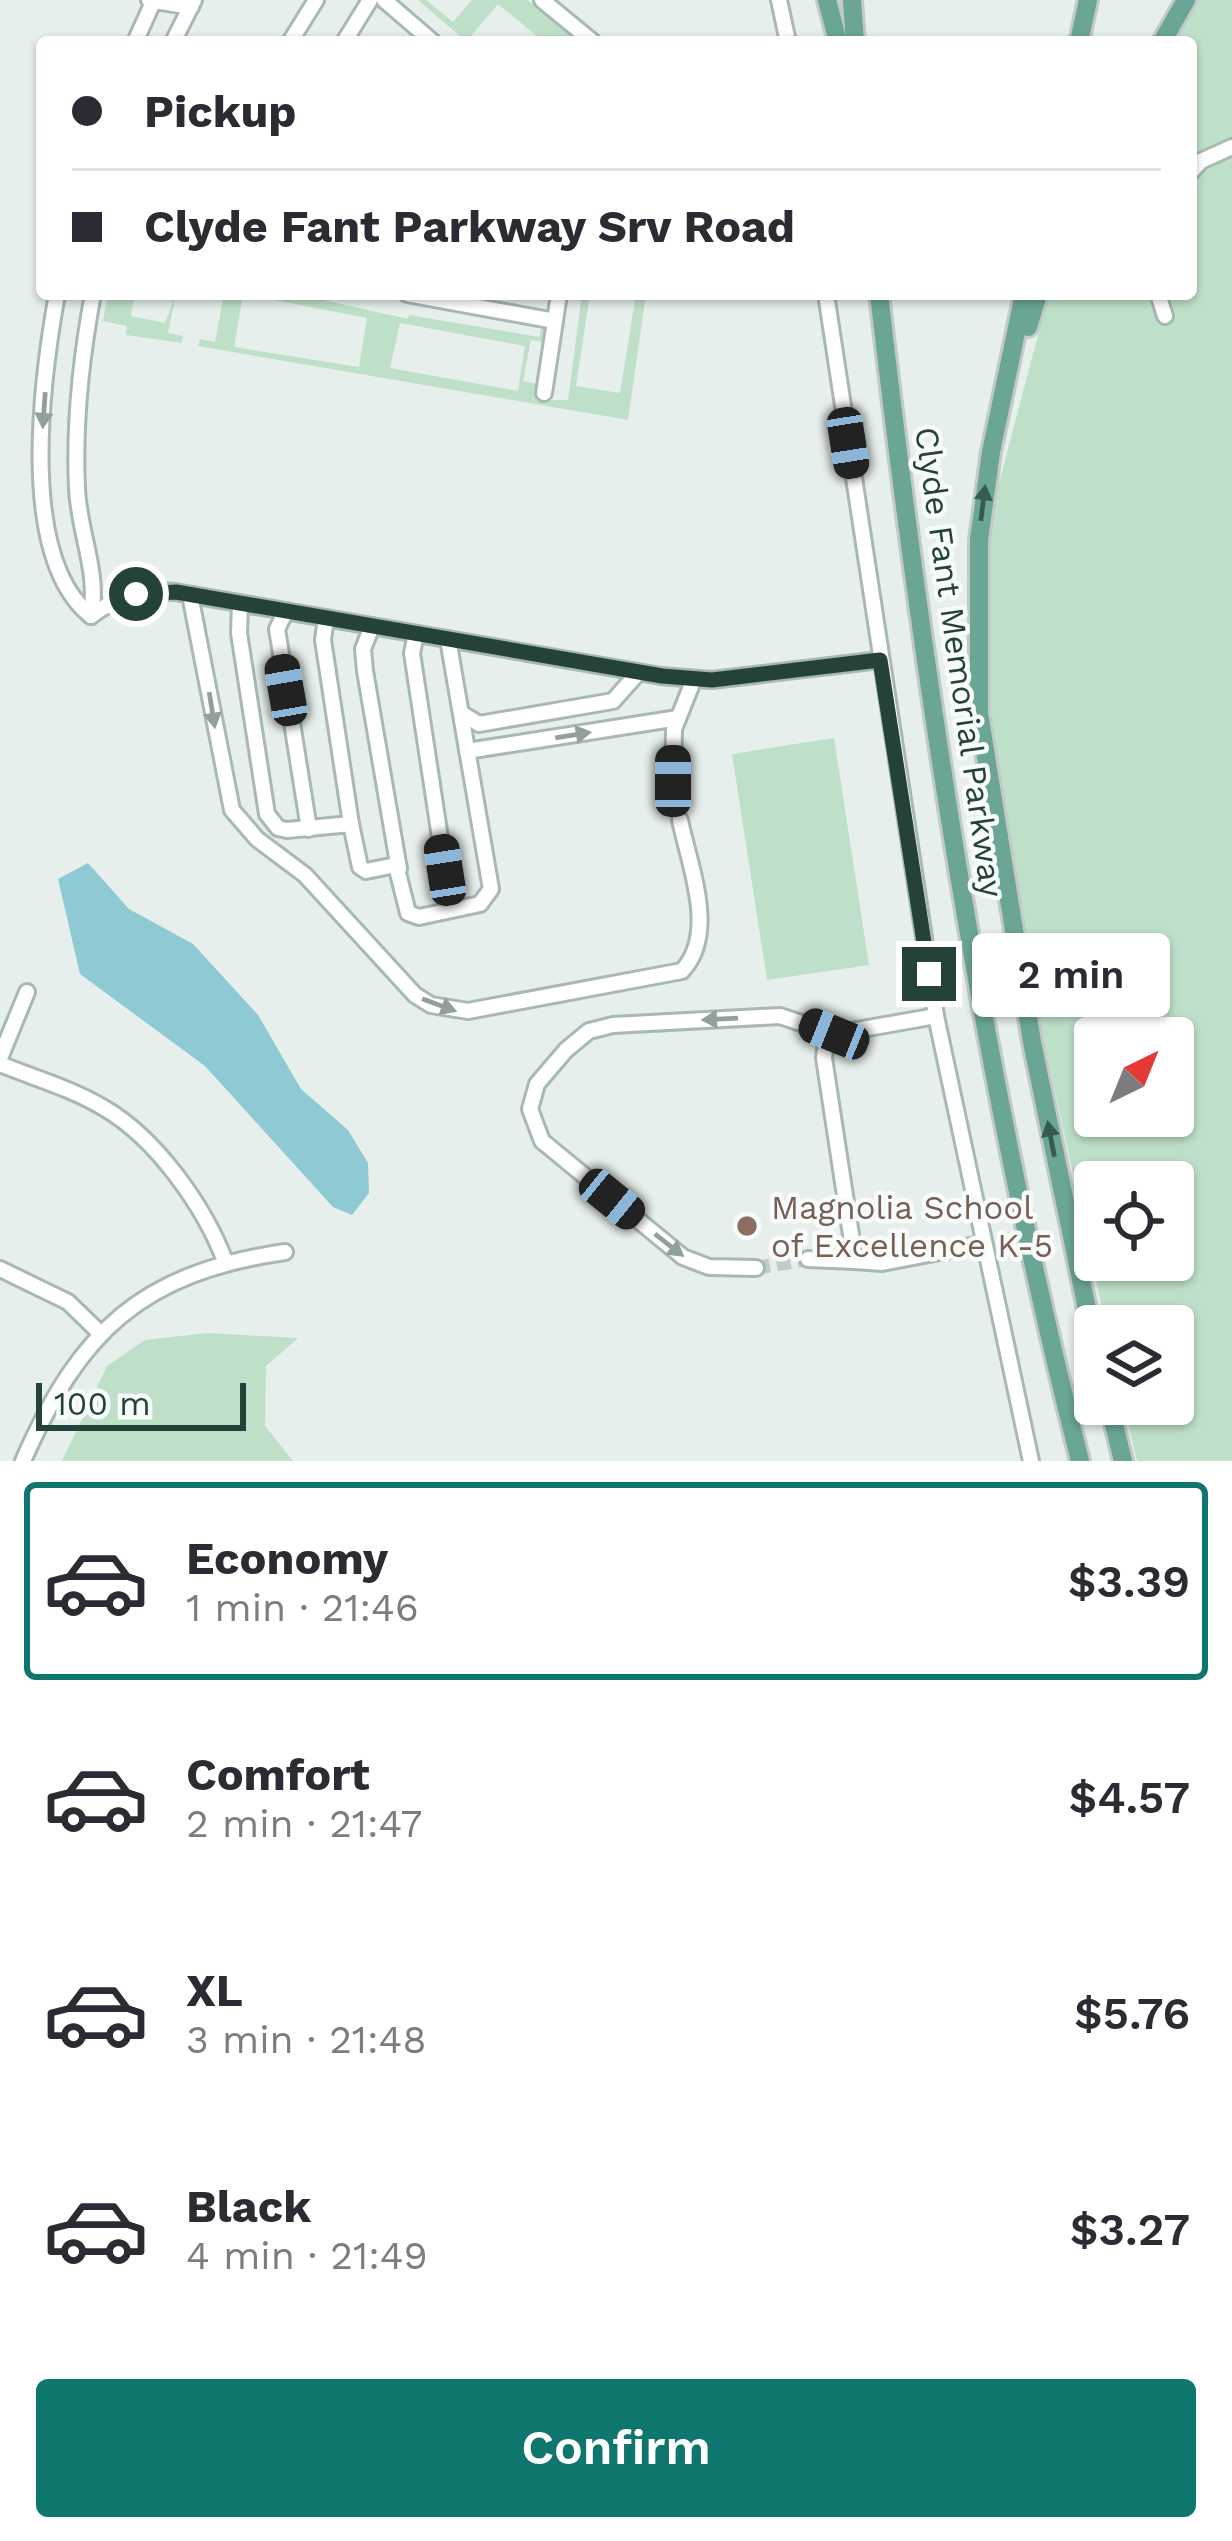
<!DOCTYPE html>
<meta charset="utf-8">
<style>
body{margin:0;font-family:"Work Sans",sans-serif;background:#f7f7f7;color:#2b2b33;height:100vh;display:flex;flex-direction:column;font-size:45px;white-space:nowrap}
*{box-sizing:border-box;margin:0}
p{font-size:39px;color:#7c7c81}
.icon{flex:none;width:66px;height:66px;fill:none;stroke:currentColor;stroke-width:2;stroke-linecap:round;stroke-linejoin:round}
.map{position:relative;height:1461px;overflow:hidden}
.side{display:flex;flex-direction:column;background:#fff;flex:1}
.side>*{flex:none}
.hud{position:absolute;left:36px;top:36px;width:1161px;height:264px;border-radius:12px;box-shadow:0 3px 9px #0004;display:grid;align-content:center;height:264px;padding:0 36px;background:#fff}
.needle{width:78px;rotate:43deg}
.controls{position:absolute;left:1074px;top:1017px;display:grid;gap:24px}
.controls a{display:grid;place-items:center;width:120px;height:120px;border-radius:12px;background:#fff;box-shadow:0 3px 9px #0004;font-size:60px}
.scale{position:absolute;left:36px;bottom:30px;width:210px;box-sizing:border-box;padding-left:12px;border:6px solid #24423a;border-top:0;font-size:33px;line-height:42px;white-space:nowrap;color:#24423a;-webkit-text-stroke:9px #f7fbf9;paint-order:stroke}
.end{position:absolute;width:54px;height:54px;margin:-27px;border:15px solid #24423a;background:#fff;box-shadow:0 0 0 6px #fff}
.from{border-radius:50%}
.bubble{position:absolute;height:84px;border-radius:12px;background:#fff;box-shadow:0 3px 9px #0004;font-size:39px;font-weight:600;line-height:84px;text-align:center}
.car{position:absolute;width:36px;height:72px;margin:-36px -18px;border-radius:15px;box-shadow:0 0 9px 3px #0007;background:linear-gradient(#222 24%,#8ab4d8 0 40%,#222 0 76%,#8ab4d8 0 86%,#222 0)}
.hud b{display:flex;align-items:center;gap:42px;height:114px;font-size:45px}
.hud b+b{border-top:3px solid #e1e1e2}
.hud i{width:30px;height:30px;background:#2b2b33}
ul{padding:21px 0 0;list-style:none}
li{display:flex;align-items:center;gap:36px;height:198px;margin:0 24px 18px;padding:0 12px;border:6px solid transparent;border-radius:12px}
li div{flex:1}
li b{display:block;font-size:45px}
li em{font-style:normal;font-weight:600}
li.current{border-color:#0f766e}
li>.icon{width:108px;height:108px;stroke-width:1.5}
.action{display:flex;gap:24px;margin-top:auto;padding:24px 36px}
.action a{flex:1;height:138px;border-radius:12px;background:#0f766e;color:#fff;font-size:48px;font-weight:600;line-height:138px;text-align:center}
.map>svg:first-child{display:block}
.green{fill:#bfe0c8;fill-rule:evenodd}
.water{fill:#8ec9d4}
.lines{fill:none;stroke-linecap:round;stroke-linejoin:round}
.minor-tunnel{stroke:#bfccc8;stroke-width:14;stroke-dasharray:14 7;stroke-linecap:butt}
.minor-casing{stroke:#a8b8b2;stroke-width:20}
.major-casing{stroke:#c2cac8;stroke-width:24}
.minor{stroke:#fff;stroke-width:14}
.major{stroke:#6aa596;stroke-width:18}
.oneway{fill:#92a09c}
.oneway2{fill:#365b51}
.route{stroke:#24423a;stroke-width:15}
.education-dot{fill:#8d6e63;stroke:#f7fbf9;stroke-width:4.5}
.labels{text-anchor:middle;stroke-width:9;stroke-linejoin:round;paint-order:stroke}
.street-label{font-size:33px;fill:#24423a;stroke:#f7fbf9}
.education-label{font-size:33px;fill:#785e54;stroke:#f7fbf9;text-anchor:start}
</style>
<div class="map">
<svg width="1232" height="1461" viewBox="0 0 1232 1461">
<rect width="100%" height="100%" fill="#e6efeb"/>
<g class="green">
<polygon points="418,0 426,0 453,22 472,0 528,0 580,42 544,42 498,4 470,37 474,42 467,42"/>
<path d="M1196 0H1232V1461H1137L1123 1404H1173V1326H1106L1032 986 991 719V513L1049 294H1191V42H1172ZM1095 1038H1173V1116H1095ZM1095 1182H1173V1260H1095Z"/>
<polygon points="108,294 135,294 131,316 165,323 176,294 168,333 183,336 182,343 126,335 127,326 103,321"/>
<path d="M224 294H243L234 347 359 367 367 318 244 294 314 298 408 319 409 315 539 337 542 324 548 325 545 342 531 340 523 381 537 384 536 400H568L582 294H590L576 386 620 393 636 294H646L628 420 198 346 200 339 215 342ZM400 323 525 346 518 391 390 368Z"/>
<polygon points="834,738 869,965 767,980 732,754"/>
<polygon points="207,1333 298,1338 266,1366 265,1426 293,1461 62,1461 107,1366 145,1340"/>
</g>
<polygon class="water" points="88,863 129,909 193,944 258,1015 301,1089 348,1130 368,1163 369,1193 352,1215 333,1207 205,1066 80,974 58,879"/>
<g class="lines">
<g class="minor-tunnel">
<polyline points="673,781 680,820"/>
<polyline points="756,1268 808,1259"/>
</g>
<g class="minor-casing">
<g id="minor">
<polyline points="149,0 191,7"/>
<polyline points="384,0 433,42"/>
<polyline points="542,0 593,42"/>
<polyline points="779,0 788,42"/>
<polyline points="135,42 154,0"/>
<polyline points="173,42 194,0"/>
<polyline points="290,42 316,0"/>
<polyline points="344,42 370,0"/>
<polyline points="1191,172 1201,161 1232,147"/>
<path d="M57 294C42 378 17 557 91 616"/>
<polyline points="407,294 555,321 559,294"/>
<polyline points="826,294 936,1016 1031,1461"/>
<polyline points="1158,294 1165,316"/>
<polyline points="544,393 555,321"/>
<path d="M190 595 232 810 257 839 305 875 415 995 431 1005 468 1011 682 971C718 933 689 865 680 820"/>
<polyline points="240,604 239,633 267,814 278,828 287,830 351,824 360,867 366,871 396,865 408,913 419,917 480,904 491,889 448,639"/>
<polyline points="286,611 277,629 309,829"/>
<path d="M91 616C116 596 143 589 175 592L661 676 712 680 880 660"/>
<path d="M91 616C99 570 79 534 77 488 74 424 81 358 93 294"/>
<polyline points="326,618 323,640 351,824"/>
<polyline points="372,626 363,649 365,671 399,869"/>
<polyline points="416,634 412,653 451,910"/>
<polyline points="461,713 479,724 613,701 638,673"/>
<polyline points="467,751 678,718"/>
<polyline points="673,781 674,729 694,679"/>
<polyline points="834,1034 826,1042 824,1058 855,1261 882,1263 981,1244"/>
<polyline points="0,1058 27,992"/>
<path d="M0 1064C34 1078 73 1089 104 1108 156 1138 204 1206 225 1261"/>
<polyline points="808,1259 855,1261"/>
<polyline points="756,1268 709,1267 683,1257 542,1141 530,1109 537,1084 566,1050 589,1031 613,1025 780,1016 834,1034 936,1016"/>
<polyline points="0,1269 68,1302 100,1333"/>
<path d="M23 1461C80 1331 141 1273 285 1252"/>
</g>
</g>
<g class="major-casing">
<g id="major">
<polyline points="827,0 838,42"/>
<polyline points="852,0 855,42"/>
<polyline points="1079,42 1088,0"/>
<polyline points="1162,42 1186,0"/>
<path d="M879 294C924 685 983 1079 1080 1461"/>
<polyline points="1024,294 991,452 979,540 979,713 1032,1042 1095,1348"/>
<polyline points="1028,327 1038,294"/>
<polyline points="1109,1404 1123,1461"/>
</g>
</g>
<use href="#minor" class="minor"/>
<use href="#major" class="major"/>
</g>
<defs><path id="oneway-solid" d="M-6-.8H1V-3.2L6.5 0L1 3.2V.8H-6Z" transform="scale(3)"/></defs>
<g class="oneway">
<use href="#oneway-solid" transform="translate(44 410) rotate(94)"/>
<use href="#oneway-solid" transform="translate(212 710) rotate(81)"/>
<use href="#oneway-solid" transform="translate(573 735) rotate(-9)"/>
<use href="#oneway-solid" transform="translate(439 1005) rotate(20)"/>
<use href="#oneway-solid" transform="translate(720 1019) rotate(177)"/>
<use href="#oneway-solid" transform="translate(669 1245) rotate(38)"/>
</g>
<g class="oneway2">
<use href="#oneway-solid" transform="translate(983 503) rotate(-83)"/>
<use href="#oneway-solid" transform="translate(1051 1139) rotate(-101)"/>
</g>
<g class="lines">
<polyline class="route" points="136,594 176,592 662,676 712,680 880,660 929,974"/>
</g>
<circle class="education-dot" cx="747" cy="1226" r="12"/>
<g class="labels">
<g class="street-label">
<text transform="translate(960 662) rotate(82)" y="12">Clyde Fant Memorial Parkway</text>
</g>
<g class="education-label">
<text x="771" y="1219">Magnolia School<tspan x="771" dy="38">of Excellence K-5</tspan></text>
</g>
</g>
</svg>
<div class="controls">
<a><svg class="needle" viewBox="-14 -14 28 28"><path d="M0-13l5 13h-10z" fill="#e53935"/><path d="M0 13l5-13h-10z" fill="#7c7c81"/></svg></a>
<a><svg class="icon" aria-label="locate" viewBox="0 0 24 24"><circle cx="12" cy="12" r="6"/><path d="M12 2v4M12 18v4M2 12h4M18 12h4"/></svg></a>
<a><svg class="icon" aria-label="layers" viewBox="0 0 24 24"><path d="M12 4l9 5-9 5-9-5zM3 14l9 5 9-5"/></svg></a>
</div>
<div class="scale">100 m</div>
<i class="end from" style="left:136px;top:594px"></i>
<i class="end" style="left:929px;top:974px"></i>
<div class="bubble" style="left:972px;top:933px;width:198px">2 min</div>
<i class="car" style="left:848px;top:443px;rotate:171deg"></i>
<i class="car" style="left:286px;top:690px;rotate:350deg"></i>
<i class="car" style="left:673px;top:781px;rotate:0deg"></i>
<i class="car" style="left:445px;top:870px;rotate:351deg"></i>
<i class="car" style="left:834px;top:1034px;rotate:292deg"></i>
<i class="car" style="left:612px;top:1199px;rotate:129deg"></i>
<div class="hud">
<b><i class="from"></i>Pickup</b>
<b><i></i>Clyde Fant Parkway Srv Road</b>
</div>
</div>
<section class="side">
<ul>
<li class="current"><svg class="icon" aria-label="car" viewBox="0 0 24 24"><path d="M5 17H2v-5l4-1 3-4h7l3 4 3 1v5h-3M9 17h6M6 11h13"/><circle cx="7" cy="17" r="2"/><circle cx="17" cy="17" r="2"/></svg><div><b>Economy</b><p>1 min · 21:46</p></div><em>$3.39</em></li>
<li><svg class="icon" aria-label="car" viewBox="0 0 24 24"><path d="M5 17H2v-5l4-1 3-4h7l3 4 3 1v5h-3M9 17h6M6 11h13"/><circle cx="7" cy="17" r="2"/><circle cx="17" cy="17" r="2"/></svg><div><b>Comfort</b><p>2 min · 21:47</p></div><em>$4.57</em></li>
<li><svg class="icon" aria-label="car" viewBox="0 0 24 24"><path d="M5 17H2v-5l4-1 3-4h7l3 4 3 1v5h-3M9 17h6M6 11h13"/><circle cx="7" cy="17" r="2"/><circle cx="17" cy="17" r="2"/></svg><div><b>XL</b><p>3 min · 21:48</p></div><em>$5.76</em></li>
<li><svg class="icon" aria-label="car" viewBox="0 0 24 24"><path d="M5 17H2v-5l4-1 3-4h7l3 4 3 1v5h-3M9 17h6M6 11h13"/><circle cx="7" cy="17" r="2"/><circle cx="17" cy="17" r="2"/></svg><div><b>Black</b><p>4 min · 21:49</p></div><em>$3.27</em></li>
</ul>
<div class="action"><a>Confirm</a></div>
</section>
